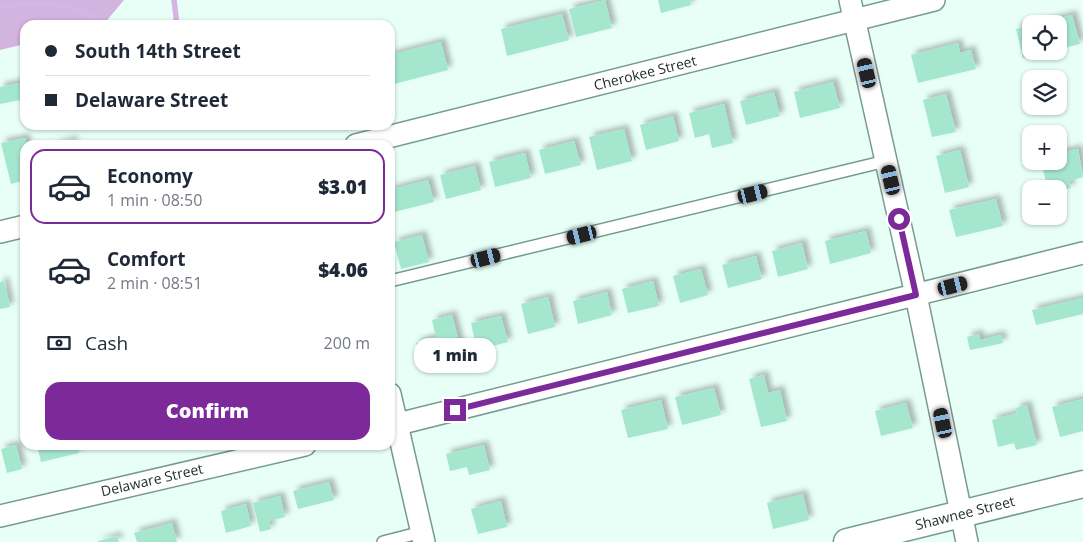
<!DOCTYPE html>
<meta charset="utf-8">
<style>
body{margin:0;font-family:"Open Sans",sans-serif;background:#f2f2f3;color:#1f2937;height:100vh;display:flex;flex-direction:column;font-size:19px;white-space:nowrap}
*{box-sizing:border-box;margin:0}
p{font-size:16px;color:#747a83}
.icon{flex:none;width:28px;height:28px;fill:none;stroke:currentColor;stroke-width:2;stroke-linecap:round;stroke-linejoin:round}
.map{position:relative;flex:1;overflow:hidden}
.side{position:absolute;left:20px;top:140px;width:375px;height:310px;display:flex;flex-direction:column;background:#fff;border-radius:15px;box-shadow:0 1px 4px #0004}
.side>*{flex:none}
.guide{position:absolute;left:20px;top:20px;width:375px;height:110px;border-radius:15px;box-shadow:0 1px 4px #0004;display:grid;align-content:center;height:110px;padding:0 25px;background:#fff}
.tools{position:absolute;left:1022px;top:15px;display:grid;gap:10px}
.tools a{display:grid;place-items:center;width:45px;height:45px;border-radius:10px;background:#fff;box-shadow:0 1px 4px #0004;font-size:25px}
.end{position:absolute;width:22px;height:22px;margin:-11px;border:6px solid #7c2999;background:#fff;box-shadow:0 0 0 2px #fff}
.from{border-radius:50%}
.bubble{position:absolute;height:35px;border-radius:15px;background:#fff;box-shadow:0 1px 4px #0004;font-size:16px;font-weight:800;line-height:35px;text-align:center}
.car{position:absolute;width:15px;height:30px;margin:-15px -8px;border-radius:6px;box-shadow:0 0 4px 1px #0007;background:linear-gradient(#222 24%,#8ab4d8 0 40%,#222 0 76%,#8ab4d8 0 86%,#222 0)}
.guide b{display:flex;align-items:center;gap:18px;height:48px;font-size:19px}
.guide b+b{border-top:1px solid #e0e1e3}
.guide i{width:12px;height:12px;background:#1f2937}
ul{padding:9px 0 0;list-style:none}
li{display:flex;align-items:center;gap:15px;height:75px;margin:0 10px 8px;padding:0 15px;border:2px solid transparent;border-radius:15px}
li div{flex:1}
li b{display:block;font-size:19px}
li em{font-style:normal;font-weight:800}
li.on{border-color:#7c2999}
li>.icon{width:45px;height:45px;stroke-width:1.5}
.pay{display:flex;align-items:center;gap:12px;height:55px;padding:0 25px;font-size:19px}
.pay p{margin-inline-start:auto}
.cta{display:flex;gap:10px;margin-top:auto;padding:10px 25px}
.cta a{flex:1;height:58px;border-radius:15px;background:#7c2999;color:#fff;font-size:20px;font-weight:800;line-height:58px;text-align:center}
.map>svg:first-child{display:block}
.forest{fill:#d3b3e0}
.lines{fill:none;stroke-linecap:round;stroke-linejoin:round}
.stream{stroke:#d5b5e3;stroke-width:5.5}
.building{fill:#a5e6cf;filter:url(#shadow)}
.service-casing{stroke:#779c8f;stroke-width:14}
.minor-casing{stroke:#779c8f;stroke-width:24}
.tertiary-casing{stroke:#779c8f;stroke-width:29}
.service{stroke:#fff;stroke-width:11}
.minor{stroke:#fff;stroke-width:21}
.tertiary{stroke:#fff;stroke-width:26}
.route{stroke:#7c2999;stroke-width:6}
.labels{text-anchor:middle;stroke-width:5;stroke-linejoin:round;paint-order:stroke}
.street-label{font-size:14px;fill:#1c2b26;stroke:#fff}
</style>
<div class="map">
<svg width="1083" height="542" viewBox="0 0 1083 542">
<defs>
<filter id="shadow"><feDropShadow dx="4.5" dy="-4.5" stdDeviation="2.5" flood-color="#0004"/></filter>
</defs>
<rect width="100%" height="100%" fill="#e7fff6"/>
<polygon class="forest" points="0,0 124,0 103,25 25,25 25,44 0,50"/>
<g class="lines">
<g class="stream">
<polyline points="174,0 177,25"/>
<path d="M0 7C46 0 68 1 108 25"/>
</g>
</g>
<g class="building">
<polygon points="605,0 612,28 576,37 569,9"/>
<polygon points="658,0 690,0 691,5 661,13"/>
<polygon points="562,14 569,40 507,56 501,29"/>
<polygon points="1072,15 1080,44 1059,49 1059,24 1041,23"/>
<polygon points="1031,25 1031,51 1046,52 1023,58 1016,29"/>
<polygon points="441,42 448,70 390,85 390,55"/>
<polygon points="958,43 960,53 971,50 976,69 918,83 911,55"/>
<polygon points="25,82 25,99 0,104 0,87"/>
<polygon points="833,82 840,108 800,118 794,92"/>
<polygon points="774,92 780,116 746,125 740,101"/>
<polygon points="946,94 956,132 932,137 923,100"/>
<polygon points="724,104 733,143 712,148 709,134 695,138 689,113"/>
<polygon points="673,116 679,141 646,150 640,125"/>
<polygon points="624,129 632,161 597,170 589,137"/>
<polygon points="25,138 27,145 25,180 11,184 1,143"/>
<polygon points="73,140 74,145 55,145 55,144"/>
<polygon points="574,141 581,165 545,174 539,150"/>
<polygon points="1078,149 1083,177 1069,181 1071,188 1059,191 1059,189 1048,189 1043,170 1052,168 1050,161 1059,161 1059,153"/>
<polygon points="960,150 969,187 945,193 936,156"/>
<polygon points="525,153 531,178 495,187 489,162"/>
<polygon points="475,166 481,190 446,199 440,175"/>
<polygon points="428,180 434,202 390,213 390,190"/>
<polygon points="996,199 1003,226 956,237 949,210"/>
<polygon points="866,231 871,253 830,264 825,241"/>
<polygon points="422,235 429,262 401,269 394,242"/>
<polygon points="802,243 808,269 778,277 772,251"/>
<polygon points="756,256 762,279 728,288 722,265"/>
<polygon points="701,269 708,295 680,303 673,276"/>
<polygon points="4,281 10,307 0,309 0,282"/>
<polygon points="653,281 659,306 628,313 622,289"/>
<polygon points="607,292 612,315 578,324 573,301"/>
<polygon points="548,297 555,327 528,334 521,304"/>
<polygon points="1083,298 1083,314 1036,325 1032,310"/>
<polygon points="452,315 462,353 421,363 416,343 436,337 432,320"/>
<polygon points="501,316 508,342 477,350 471,323"/>
<polygon points="979,334 980,340 1001,335 1003,343 970,350 967,337"/>
<polygon points="764,375 768,393 780,390 787,421 761,427 749,379"/>
<polygon points="714,388 721,415 682,425 675,397"/>
<polygon points="1083,399 1083,431 1060,437 1052,407"/>
<polygon points="661,400 668,429 628,438 621,410"/>
<polygon points="906,403 913,428 881,436 875,411"/>
<polygon points="1027,405 1037,445 1016,450 1014,443 998,447 992,420 1017,413 1016,408"/>
<polygon points="16,445 22,469 7,473 1,449"/>
<polygon points="37,445 77,445 79,453 41,462"/>
<polygon points="484,445 490,470 469,475 467,467 450,471 446,454"/>
<polygon points="329,482 334,500 298,509 293,491"/>
<polygon points="803,494 809,520 773,529 767,503"/>
<polygon points="280,496 285,517 269,521 271,529 260,532 253,503"/>
<polygon points="501,501 507,527 478,534 471,509"/>
<polygon points="246,504 251,526 226,533 221,511"/>
<polygon points="172,523 177,542 137,542 134,533"/>
<polygon points="117,536 119,542 98,542 98,541"/>
</g>
<g class="lines">
<g class="service-casing">
<g id="service">
<polyline points="390,281 886,161"/>
<polyline points="383,542 422,532"/>
</g>
</g>
<g class="minor-casing">
<g id="minor">
<polyline points="850,0 916,295 967,542"/>
<polyline points="356,145 934,0"/>
<polyline points="0,232 25,226"/>
<polyline points="390,394 424,542"/>
<polyline points="390,426 1083,253"/>
<polyline points="0,516 305,445"/>
</g>
</g>
<g class="tertiary-casing">
<polyline id="tertiary" points="847,542 1083,484"/>
</g>
<use href="#service" class="service"/>
<use href="#minor" class="minor"/>
<use href="#tertiary" class="tertiary"/>
</g>
<g class="lines">
<polyline class="route" points="455,410 916,295 899,219"/>
</g>
<g class="labels">
<g class="street-label">
<text transform="translate(645 73) rotate(-14)" y="5">Cherokee Street</text>
<text transform="translate(152 480) rotate(-13)" y="5">Delaware Street</text>
<text transform="translate(965 513) rotate(-14)" y="5">Shawnee Street</text>
</g>
</g>
</svg>
<div class="tools">
<a><svg class="icon" aria-label="locate" viewBox="0 0 24 24"><circle cx="12" cy="12" r="6"/><path d="M12 2v4M12 18v4M2 12h4M18 12h4"/></svg></a>
<a><svg class="icon" aria-label="layers" viewBox="0 0 24 24"><path d="M12 4l9 5-9 5-9-5zM3 14l9 5 9-5"/></svg></a>
<a>+</a>
<a>−</a>
</div>
<i class="end from" style="left:899px;top:219px"></i>
<i class="end" style="left:455px;top:410px"></i>
<div class="bubble" style="left:414px;top:338px;width:82px">1 min</div>
<i class="car" style="left:867px;top:73px;rotate:347deg"></i>
<i class="car" style="left:891px;top:180px;rotate:347deg"></i>
<i class="car" style="left:753px;top:194px;rotate:76deg"></i>
<i class="car" style="left:582px;top:235px;rotate:256deg"></i>
<i class="car" style="left:486px;top:258px;rotate:76deg"></i>
<i class="car" style="left:953px;top:286px;rotate:76deg"></i>
<i class="car" style="left:943px;top:423px;rotate:348deg"></i>
<div class="guide">
<b><i class="from"></i>South 14th Street</b>
<b><i></i>Delaware Street</b>
</div>
<section class="side">
<ul>
<li class="on"><svg class="icon" aria-label="car" viewBox="0 0 24 24"><path d="M5 17H2v-5l4-1 3-4h7l3 4 3 1v5h-3M9 17h6M6 11h13"/><circle cx="7" cy="17" r="2"/><circle cx="17" cy="17" r="2"/></svg><div><b>Economy</b><p>1 min · 08:50</p></div><em>$3.01</em></li>
<li><svg class="icon" aria-label="car" viewBox="0 0 24 24"><path d="M5 17H2v-5l4-1 3-4h7l3 4 3 1v5h-3M9 17h6M6 11h13"/><circle cx="7" cy="17" r="2"/><circle cx="17" cy="17" r="2"/></svg><div><b>Comfort</b><p>2 min · 08:51</p></div><em>$4.06</em></li>
</ul>
<div class="pay"><svg class="icon" aria-label="cash" viewBox="0 0 24 24"><path d="M3 7h18v10H3z"/><circle cx="12" cy="12" r="2"/></svg>Cash<p>200 m</p></div>
<div class="cta"><a>Confirm</a></div>
</section>
</div>
